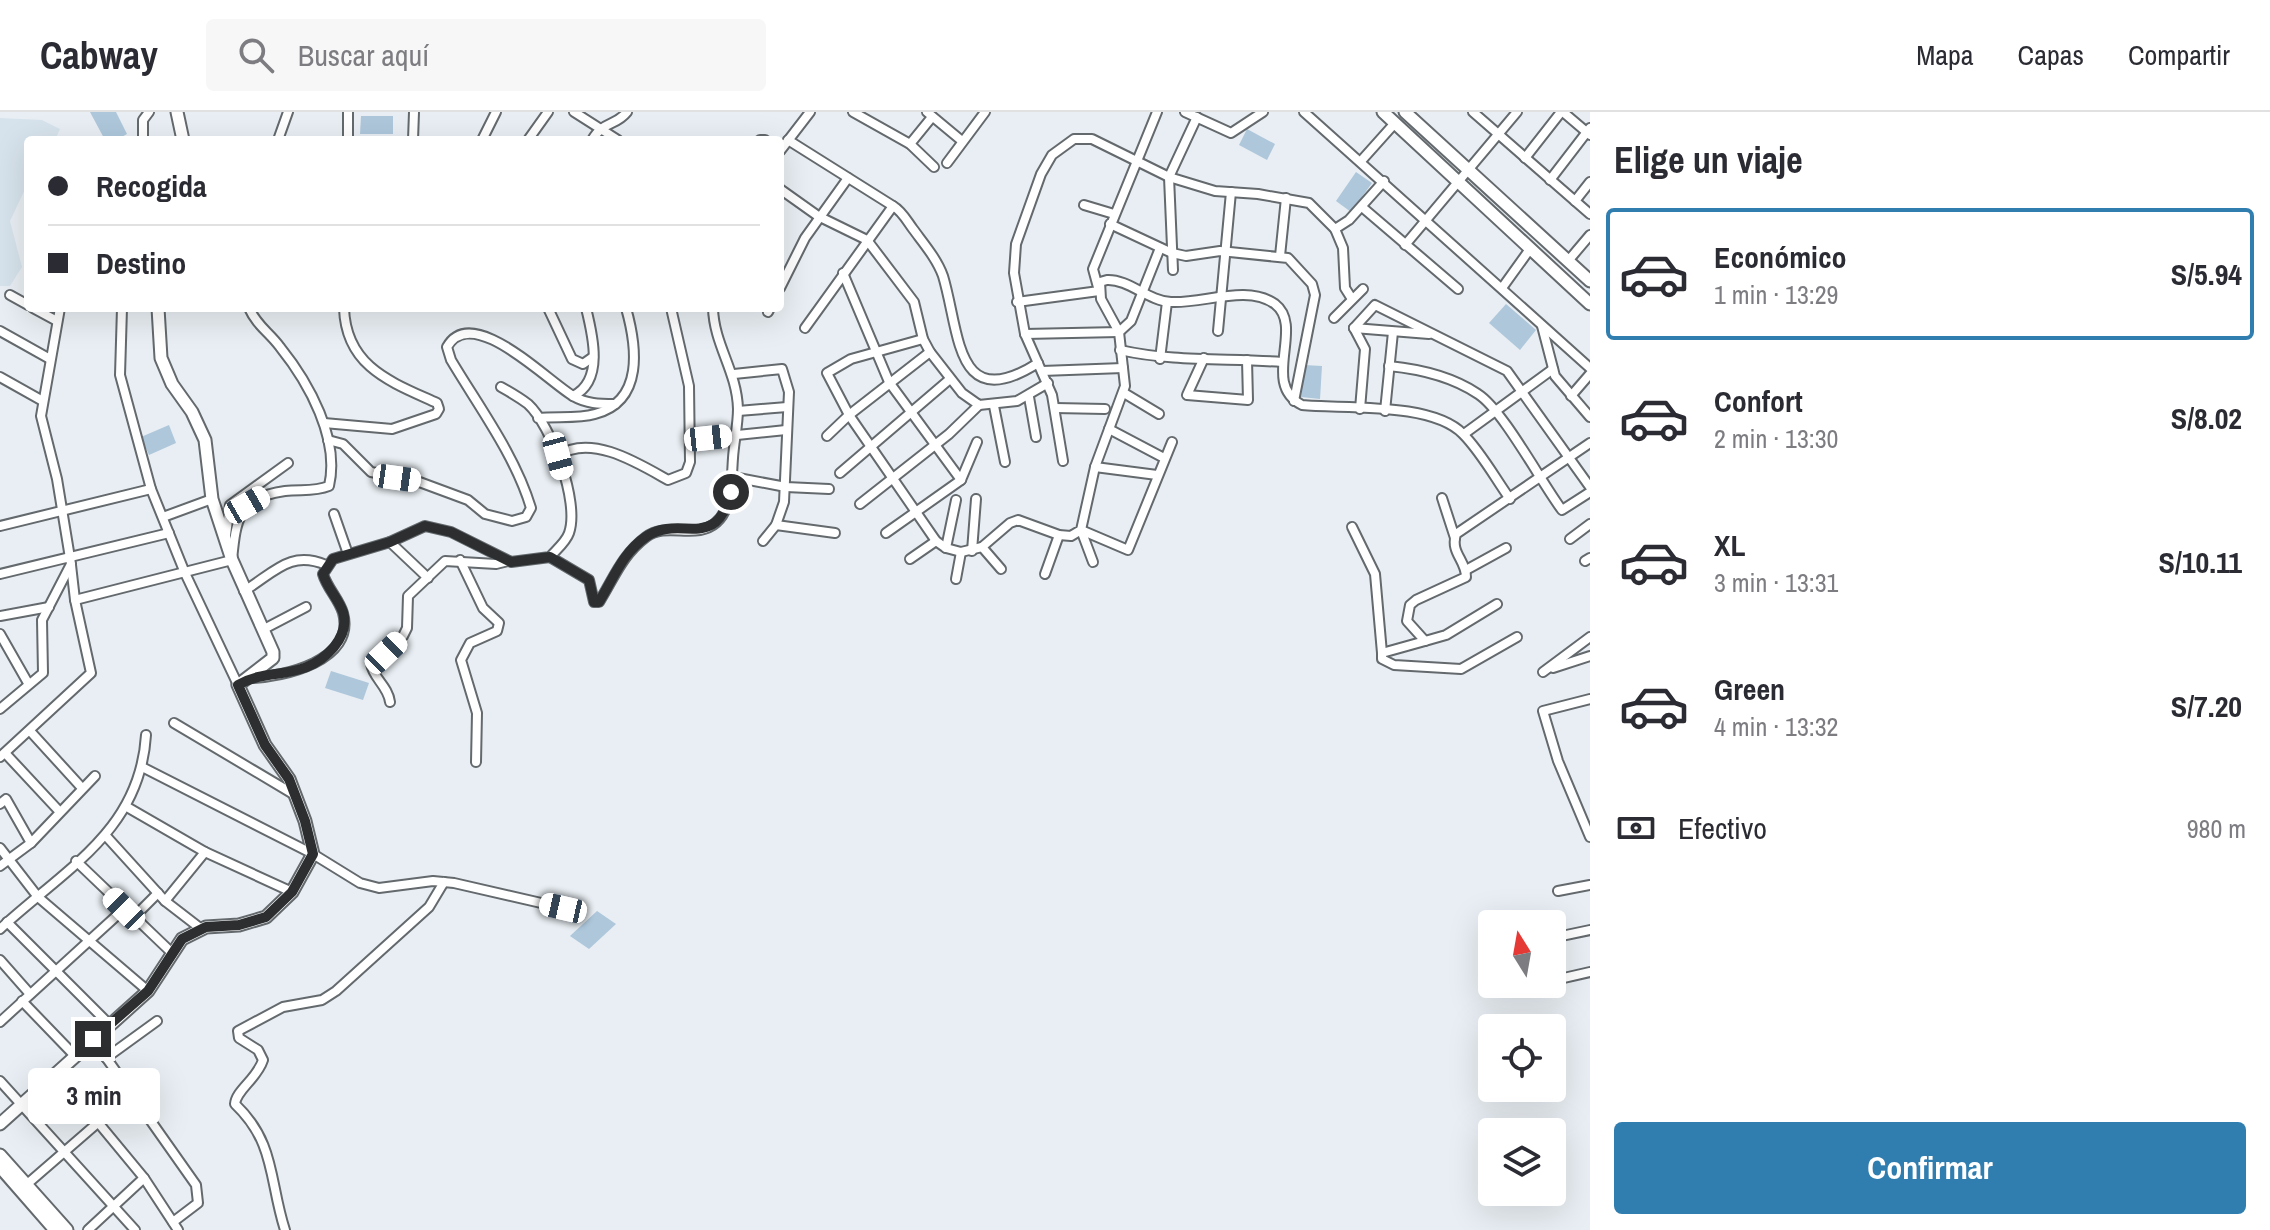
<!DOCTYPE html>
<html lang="es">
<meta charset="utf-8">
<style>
body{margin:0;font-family:"Archivo Narrow",sans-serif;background:#f7f7f7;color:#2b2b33;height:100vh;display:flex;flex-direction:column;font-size:30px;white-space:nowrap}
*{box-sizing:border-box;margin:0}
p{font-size:26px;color:#7c7c81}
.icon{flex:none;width:44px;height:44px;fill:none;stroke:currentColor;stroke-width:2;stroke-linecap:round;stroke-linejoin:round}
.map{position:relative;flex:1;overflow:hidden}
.panel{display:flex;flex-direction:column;background:#fff;width:680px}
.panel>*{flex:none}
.banner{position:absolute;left:24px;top:24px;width:760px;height:176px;border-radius:8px;box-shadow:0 8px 32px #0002;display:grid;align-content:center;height:176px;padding:0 24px;background:#fff}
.needle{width:52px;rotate:349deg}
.buttons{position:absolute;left:1478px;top:798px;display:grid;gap:16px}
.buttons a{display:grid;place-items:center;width:88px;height:88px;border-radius:8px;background:#fff;box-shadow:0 8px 32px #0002;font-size:40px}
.end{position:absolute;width:36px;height:36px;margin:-18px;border:10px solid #2c2e30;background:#fff;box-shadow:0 0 0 4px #fff}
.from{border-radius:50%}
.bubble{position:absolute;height:56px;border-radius:8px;background:#fff;box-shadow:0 8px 32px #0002;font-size:26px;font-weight:800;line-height:56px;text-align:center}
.car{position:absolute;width:24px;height:48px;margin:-24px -12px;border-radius:10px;box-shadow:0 0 6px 2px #0007;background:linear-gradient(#fff 24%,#345 0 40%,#fff 0 76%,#345 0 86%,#fff 0)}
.banner b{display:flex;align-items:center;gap:28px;height:76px;font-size:30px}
.banner b+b{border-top:2px solid #e1e1e2}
.banner i{width:20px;height:20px;background:#2b2b33}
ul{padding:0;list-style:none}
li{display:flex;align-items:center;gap:24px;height:132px;margin:0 16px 12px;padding:0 8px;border:4px solid transparent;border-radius:8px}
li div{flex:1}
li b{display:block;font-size:30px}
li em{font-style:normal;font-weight:800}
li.current{border-color:#307daf}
li>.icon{width:72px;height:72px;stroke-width:1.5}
h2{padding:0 24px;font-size:36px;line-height:96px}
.pay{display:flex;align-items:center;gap:20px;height:88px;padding:0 24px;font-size:30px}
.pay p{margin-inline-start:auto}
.button{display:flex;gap:16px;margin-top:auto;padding:16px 24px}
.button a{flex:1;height:92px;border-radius:8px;background:#307daf;color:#fff;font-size:32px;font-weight:800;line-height:92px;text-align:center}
header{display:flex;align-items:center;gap:48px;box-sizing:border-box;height:112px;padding:0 40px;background:#fff;border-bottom:2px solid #e1e1e2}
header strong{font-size:38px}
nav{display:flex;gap:44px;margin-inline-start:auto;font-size:28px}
.search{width:560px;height:72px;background:#f7f7f7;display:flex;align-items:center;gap:20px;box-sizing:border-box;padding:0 28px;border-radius:8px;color:#7c7c81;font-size:30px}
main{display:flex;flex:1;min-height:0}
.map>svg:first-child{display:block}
.built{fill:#d7e3ec}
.green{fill:#aec7db}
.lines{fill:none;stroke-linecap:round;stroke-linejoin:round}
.street-casing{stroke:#63696d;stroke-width:12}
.secondary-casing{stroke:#63696d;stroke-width:15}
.street{stroke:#fff;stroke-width:8}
.secondary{stroke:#fff;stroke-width:11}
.route{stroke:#2c2e30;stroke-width:10}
</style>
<header>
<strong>Cabway</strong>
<div class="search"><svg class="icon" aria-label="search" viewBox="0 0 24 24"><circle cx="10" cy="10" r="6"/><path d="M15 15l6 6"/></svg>Buscar aquí</div>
<nav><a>Mapa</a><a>Capas</a><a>Compartir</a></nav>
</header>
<main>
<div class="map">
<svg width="1590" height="1118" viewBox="0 0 1590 1118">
<rect width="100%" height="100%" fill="#e8eef3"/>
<polygon class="built" points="0,6 42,8 60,17 55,28 28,28 28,71 10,109 22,155 10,174 0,174"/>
<g class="green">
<polygon points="90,0 116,0 127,22 116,28 105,28"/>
<polygon points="361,4 393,4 393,22 360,22"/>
<polygon points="1247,17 1275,32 1267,48 1239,33"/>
<polygon points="1356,60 1372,71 1351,100 1336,89"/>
<polygon points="1506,192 1536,218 1520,238 1489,211"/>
<polygon points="1304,253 1322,254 1320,287 1301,285"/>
<polygon points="169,313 176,331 149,343 141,325"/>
<polygon points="331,559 369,571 363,588 325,576"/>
<polygon points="597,799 616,812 589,837 570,824"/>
</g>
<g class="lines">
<g class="street-casing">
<g id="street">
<polyline points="348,0 348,28"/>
<polyline points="574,0 618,28"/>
<polyline points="853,0 910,32 934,55"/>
<polyline points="927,0 962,29"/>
<polyline points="1185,0 1231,21 1263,0"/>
<polyline points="1304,0 1590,256"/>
<polyline points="1473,0 1590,102"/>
<polyline points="1563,0 1590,23"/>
<polyline points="143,28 143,8 149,0"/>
<polyline points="278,28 288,0"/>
<polyline points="413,28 414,0"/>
<polyline points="482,28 496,0"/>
<polyline points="528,28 548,0"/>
<path d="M592 28C603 9 616 14 627 0"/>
<polyline points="760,28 765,28"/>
<polyline points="788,28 893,94"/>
<polyline points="910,32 932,5"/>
<polyline points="780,39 810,0"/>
<polyline points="1525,46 1561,0"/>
<polyline points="1361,49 1395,11"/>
<polyline points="947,51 985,0"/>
<polyline points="1550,68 1590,16"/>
<polyline points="780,77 818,104 867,128 914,190 923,227 930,240 962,281 979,293 1017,289 1048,271"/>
<polyline points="1575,89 1590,70"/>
<polyline points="1084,93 1114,102"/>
<polyline points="1362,95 1458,177"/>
<polyline points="1110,112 1172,141 1186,144 1220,139 1288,146 1312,172 1315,183 1294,289"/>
<polyline points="1335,117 1343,136 1345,176 1352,187"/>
<polyline points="1405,133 1517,0"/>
<polyline points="1280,144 1286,86"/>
<polyline points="1568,149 1590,123"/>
<polyline points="1173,158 1169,65 1197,5"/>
<polyline points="843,161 889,270 961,368"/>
<polyline points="780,176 805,126 848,66"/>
<polyline points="1502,176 1530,137"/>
<polyline points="10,183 28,193"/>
<polyline points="1017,190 1099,179 1093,157 1157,0"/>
<polyline points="33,196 57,209"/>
<polyline points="122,196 120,263 151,377 185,461 238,573"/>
<polyline points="548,196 572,247 583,252 593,245"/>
<polyline points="768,200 770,196"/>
<polyline points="1334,206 1363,177"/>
<polyline points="1542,214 1555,264 1590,305"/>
<path d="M805 216 893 94C902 99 907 109 913 117 924 132 937 147 943 164 960 220 955 304 1038 251"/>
<polyline points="1354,216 1375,193 1507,259 1590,375"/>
<polyline points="1354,216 1365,237 1360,297"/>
<polyline points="1354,216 1429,222"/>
<polyline points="0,219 50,247"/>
<polyline points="1218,219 1231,80"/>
<polyline points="1025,222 1119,220 1131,209 1160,136"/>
<path d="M923 227 851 247 827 261 849 303 936 429 946 436 961 440 982 435 1010 411 1018 408 1059 423 1071 424 1081 418 1095 355 1125 274 1119 220 1101 187 1100 170 1107 168C1129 167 1148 189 1171 190 1203 192 1247 172 1275 192 1305 215 1260 272 1302 293 1345 297 1432 290 1463 322 1481 340 1495 366 1510 387"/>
<path d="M1120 238C1173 250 1227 246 1282 250"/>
<polyline points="1204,246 1187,283 1248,288 1247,248"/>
<polyline points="1160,247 1167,190"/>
<path d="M1389 254C1419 257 1453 265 1478 282 1503 298 1541 370 1562 398L1590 380"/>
<polyline points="1042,259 1123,256"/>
<polyline points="734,262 782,257 789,280 784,390 776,413 763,429"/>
<polyline points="0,265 41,288"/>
<polyline points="1124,281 1159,302"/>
<path d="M573 284C604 269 593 224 586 196"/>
<polyline points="1571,284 1590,262"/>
<polyline points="1029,285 1036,325"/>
<polyline points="994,294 1005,350"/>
<polyline points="1055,296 1105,297"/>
<polyline points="738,299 787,295"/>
<polyline points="1385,299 1393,220"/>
<path d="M538 306C556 304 578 307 595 302 644 289 637 235 626 196"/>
<path d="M324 311 392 317 436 302 439 297 437 291C391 270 346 255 344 196"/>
<polyline points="1109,317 1164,346"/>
<polyline points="1464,322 1553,257"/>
<polyline points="827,324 849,303 930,240"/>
<polyline points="708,326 786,318"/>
<path d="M328 328 343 332 371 360 414 368 468 388 485 402 512 409 526 405 531 396C515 343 479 295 451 248L447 235C472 191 545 267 573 284 587 292 599 292 615 292"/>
<path d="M558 344C590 321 638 351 668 368L686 361 690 350 689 274 671 196"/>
<polyline points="1063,349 1052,283 1025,222 1014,161 1016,132 1041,62 1052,43 1074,27 1092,27 1169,65 1215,79 1258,82 1309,91 1335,117 1349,108 1384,69"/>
<polyline points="1095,355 1157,363"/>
<polyline points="840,361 950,267"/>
<polyline points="733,365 786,375 829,377"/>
<polyline points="1442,386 1455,426"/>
<polyline points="860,392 949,322 979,293"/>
<polyline points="334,402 348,442"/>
<polyline points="163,405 212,387"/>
<polyline points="776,413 835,421"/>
<polyline points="0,414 151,377"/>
<polyline points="1352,415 1375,462 1382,541"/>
<polyline points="1081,418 1128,438 1172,330"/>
<polyline points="1081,418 1093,450"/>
<polyline points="886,421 961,368 977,330"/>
<polyline points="226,423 230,393 288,351"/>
<polyline points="1570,427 1590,412"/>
<polyline points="390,430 428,466"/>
<polyline points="982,435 1001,457"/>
<polyline points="946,436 956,388"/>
<polyline points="972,439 976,387"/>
<path d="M550 445 589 468 594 490H599C614 466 622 443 646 425 662 413 681 421 700 418 733 412 731 373 733 346 734 330 738 313 738 297 737 259 714 233 713 196"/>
<polyline points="910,447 936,429"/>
<polyline points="460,448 483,496 499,511 497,519 470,531 461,548 477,601 476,650"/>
<polyline points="1585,449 1590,446"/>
<polyline points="1466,458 1506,436"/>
<polyline points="0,462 169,421"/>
<polyline points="1045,462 1059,423"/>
<polyline points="956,467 961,440"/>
<path d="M244 479C275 460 290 438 326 453"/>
<path d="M75 488 232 448C236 408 238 385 285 379 301 377 314 380 329 374 340 327 309 271 280 235 269 220 257 214 249 196"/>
<path d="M1497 492 1446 523 1425 529 1407 509 1410 493 1416 488 1466 465C1466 448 1450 441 1456 422L1590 331"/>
<polyline points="0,504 49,495"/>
<polyline points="264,517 306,495"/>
<polyline points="0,522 28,571"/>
<polyline points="1425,529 1382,541 1382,547 1394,553 1461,557 1517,525"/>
<polyline points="1553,556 1590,544"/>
<polyline points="1543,560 1590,525"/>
<path d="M251 566C283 565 356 549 343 501 339 487 327 476 323 462L333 447 390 430 425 414 451 420 511 450 550 445C556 438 566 430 569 421 580 390 551 313 528 292 520 286 510 280 501 275"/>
<polyline points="1590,587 1543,599 1558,649 1590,725"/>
<path d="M390 590C388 574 373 566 371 552L403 524 407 516 408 484 445 449 496 452 508 449"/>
<polyline points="0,597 43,561 42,508 71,452 57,367 41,304 60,196"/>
<polyline points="174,611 295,683"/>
<polyline points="30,619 82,676"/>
<polyline points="5,641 59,699"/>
<polyline points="0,645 91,561 75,488 71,453"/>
<polyline points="144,656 313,742 360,771 379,776 433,769 454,771 563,796"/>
<polyline points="0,692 6,687 31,731"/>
<polyline points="127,695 205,740 292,780"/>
<polyline points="106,724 165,789 200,816"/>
<polyline points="0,736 38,785 148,879"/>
<polyline points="76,749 171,840"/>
<polyline points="0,754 31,731 95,664"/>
<polyline points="1558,779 1590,773"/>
<polyline points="165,789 205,740"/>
<polyline points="133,806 158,781"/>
<polyline points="7,810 109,912"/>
<path d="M0 817C65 757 140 719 146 623"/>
<polyline points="1552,826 1590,818"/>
<polyline points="0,848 30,882"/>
<polyline points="1555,868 1590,860"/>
<polyline points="22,889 76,945"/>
<polyline points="0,910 124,797"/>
<polyline points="93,927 196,1073 198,1091 173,1110"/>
<polyline points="106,946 157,909"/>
<polyline points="58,962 144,1066 178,1118"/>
<polyline points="0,969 135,1118"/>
<polyline points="26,1073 131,982"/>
<polyline points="88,1118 144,1066"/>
<path d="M285 1118C269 1069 276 1031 235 992 236 978 257 967 263 948L258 938 239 926 238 919 283 895 322 888 336 879 429 795 444 770"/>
</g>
</g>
<g class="secondary-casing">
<g id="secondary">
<polyline points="177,0 183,28"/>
<polyline points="1383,0 1590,192"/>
<polyline points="1405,0 1590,169"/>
<polyline points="0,1012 148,879 182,827 206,815 239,813 266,805 292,780 313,742 305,709 289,667 265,633 238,573 273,546 273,540 232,448 212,387 205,328 192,300 172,272 161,246 158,196"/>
<polyline points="0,1043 67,1118"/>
<polyline points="0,1055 55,1118"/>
</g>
</g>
<use href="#street" class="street"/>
<use href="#secondary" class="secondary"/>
</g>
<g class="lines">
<path class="route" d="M93 927 148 879 182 827 206 815 239 813 266 805 292 780 313 742 305 709 289 667 265 633 238 573C270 554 303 571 334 535 342 525 347 513 343 500 338 486 327 476 323 462L333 447 390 430 425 414 451 420 511 450 550 445 589 468 594 490H599C614 466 622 441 647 424 681 402 716 441 731 380"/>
</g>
</svg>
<div class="buttons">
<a><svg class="needle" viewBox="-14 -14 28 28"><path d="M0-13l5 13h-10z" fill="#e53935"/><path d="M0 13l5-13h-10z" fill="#7c7c81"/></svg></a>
<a><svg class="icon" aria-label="locate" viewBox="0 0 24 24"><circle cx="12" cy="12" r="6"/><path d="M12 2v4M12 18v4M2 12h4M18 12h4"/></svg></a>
<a><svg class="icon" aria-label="layers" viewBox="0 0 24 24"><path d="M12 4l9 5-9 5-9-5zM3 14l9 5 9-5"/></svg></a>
</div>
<i class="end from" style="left:731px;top:380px"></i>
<i class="end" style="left:93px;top:927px"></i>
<div class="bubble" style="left:28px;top:956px;width:132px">3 min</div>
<i class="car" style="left:708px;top:326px;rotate:84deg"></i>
<i class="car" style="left:558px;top:344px;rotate:165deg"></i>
<i class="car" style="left:397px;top:366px;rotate:98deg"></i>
<i class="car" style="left:247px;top:393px;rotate:60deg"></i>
<i class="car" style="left:386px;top:541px;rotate:46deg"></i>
<i class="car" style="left:563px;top:796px;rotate:283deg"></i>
<i class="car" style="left:124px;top:797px;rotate:315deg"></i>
<div class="banner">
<b><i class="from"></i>Recogida</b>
<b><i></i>Destino</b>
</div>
</div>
<section class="panel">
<h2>Elige un viaje</h2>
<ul>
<li class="current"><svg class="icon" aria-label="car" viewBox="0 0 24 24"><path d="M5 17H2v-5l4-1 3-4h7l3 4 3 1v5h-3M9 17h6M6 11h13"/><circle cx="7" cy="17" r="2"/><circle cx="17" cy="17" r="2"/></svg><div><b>Económico</b><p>1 min · 13:29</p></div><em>S/5.94</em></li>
<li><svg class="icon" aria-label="car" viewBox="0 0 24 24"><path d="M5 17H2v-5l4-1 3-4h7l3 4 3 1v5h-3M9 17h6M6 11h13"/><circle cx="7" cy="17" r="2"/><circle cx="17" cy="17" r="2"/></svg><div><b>Confort</b><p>2 min · 13:30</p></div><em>S/8.02</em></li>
<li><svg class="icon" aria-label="car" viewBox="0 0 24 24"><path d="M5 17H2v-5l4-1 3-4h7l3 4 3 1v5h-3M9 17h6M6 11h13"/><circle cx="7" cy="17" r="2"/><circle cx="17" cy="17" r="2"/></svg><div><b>XL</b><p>3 min · 13:31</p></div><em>S/10.11</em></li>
<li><svg class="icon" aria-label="car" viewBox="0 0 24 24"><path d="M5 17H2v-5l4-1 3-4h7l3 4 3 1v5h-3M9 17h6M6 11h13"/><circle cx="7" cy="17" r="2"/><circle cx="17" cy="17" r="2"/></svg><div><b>Green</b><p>4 min · 13:32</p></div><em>S/7.20</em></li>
</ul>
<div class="pay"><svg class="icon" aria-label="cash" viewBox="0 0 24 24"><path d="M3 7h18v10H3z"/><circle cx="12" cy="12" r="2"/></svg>Efectivo<p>980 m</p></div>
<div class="button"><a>Confirmar</a></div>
</section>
</main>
